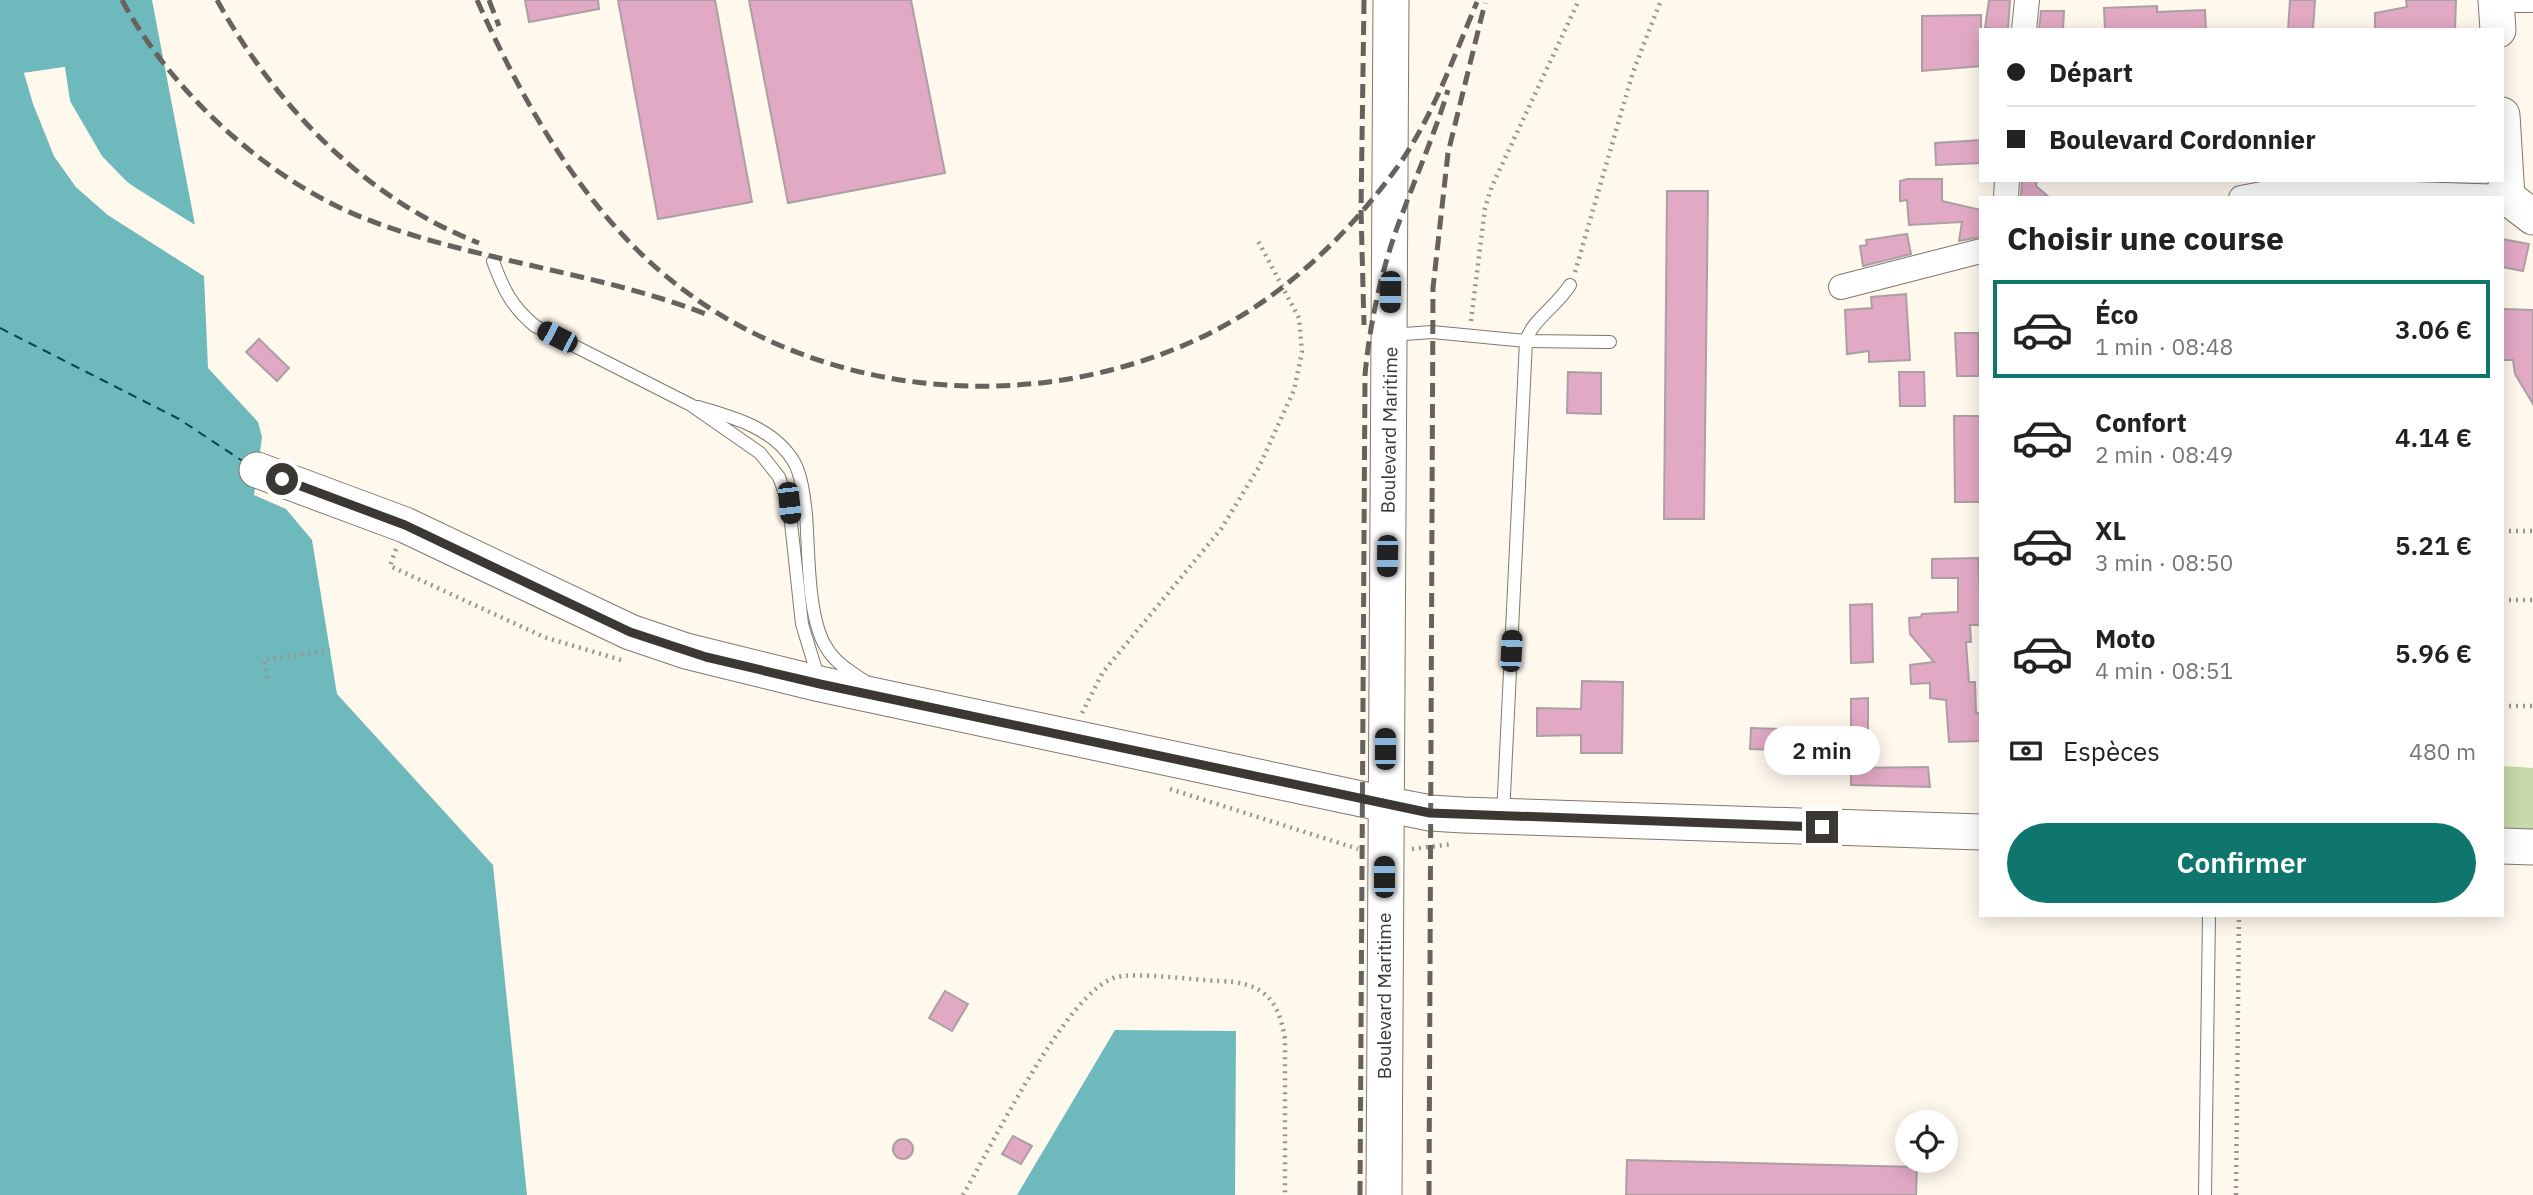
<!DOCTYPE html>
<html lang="fr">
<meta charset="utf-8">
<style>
body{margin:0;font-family:"IBM Plex Sans",sans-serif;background:#f2f2f2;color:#222;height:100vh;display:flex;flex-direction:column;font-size:26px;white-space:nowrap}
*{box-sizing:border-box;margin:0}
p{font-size:23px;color:#767676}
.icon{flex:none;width:38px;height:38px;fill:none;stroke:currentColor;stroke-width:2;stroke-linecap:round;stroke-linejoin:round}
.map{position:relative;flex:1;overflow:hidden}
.sheet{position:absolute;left:1979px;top:196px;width:525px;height:721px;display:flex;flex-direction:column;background:#fff;border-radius:0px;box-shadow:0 4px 18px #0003}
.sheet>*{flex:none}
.guide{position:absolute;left:1979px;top:28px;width:525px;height:154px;border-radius:0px;box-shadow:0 4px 18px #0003;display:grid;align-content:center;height:154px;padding:0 28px;background:#fff}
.tools{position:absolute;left:1895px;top:1110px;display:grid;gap:14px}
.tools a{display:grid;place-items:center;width:63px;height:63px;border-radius:50%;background:#fff;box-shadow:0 4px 18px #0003;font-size:35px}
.end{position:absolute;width:32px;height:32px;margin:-16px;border:9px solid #3b3834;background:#fff;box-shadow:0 0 0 4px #fff}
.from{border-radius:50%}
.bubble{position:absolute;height:49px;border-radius:24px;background:#fff;box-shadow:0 4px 18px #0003;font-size:23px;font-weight:600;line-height:49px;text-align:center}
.car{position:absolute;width:21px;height:42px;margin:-21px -10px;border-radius:9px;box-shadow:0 0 5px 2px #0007;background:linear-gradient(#222 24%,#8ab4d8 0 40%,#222 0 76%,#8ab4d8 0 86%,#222 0)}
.guide b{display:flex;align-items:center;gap:24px;height:66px;font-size:26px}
.guide b+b{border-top:2px solid #e0e0e0}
.guide i{width:18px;height:18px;background:#222}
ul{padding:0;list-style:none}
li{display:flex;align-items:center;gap:21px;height:98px;margin:0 14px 10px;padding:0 14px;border:4px solid transparent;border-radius:0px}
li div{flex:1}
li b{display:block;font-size:26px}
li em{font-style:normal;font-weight:600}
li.selected{border-color:#0f766e}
li>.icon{width:63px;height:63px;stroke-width:1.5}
h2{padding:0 28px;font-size:32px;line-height:84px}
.pay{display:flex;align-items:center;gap:18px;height:77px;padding:0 28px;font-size:26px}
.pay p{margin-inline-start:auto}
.primary-button{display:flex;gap:14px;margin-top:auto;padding:14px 28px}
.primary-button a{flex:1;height:80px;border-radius:42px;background:#0f766e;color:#fff;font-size:28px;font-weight:600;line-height:80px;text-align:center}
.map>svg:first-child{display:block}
.green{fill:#c8daa9}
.water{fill:#6eb9bc}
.pier{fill:#fef8ed}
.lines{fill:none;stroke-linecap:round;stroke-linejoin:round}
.ferry{stroke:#014a4c;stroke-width:2;stroke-dasharray:9 7;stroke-linecap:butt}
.building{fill:#e2a9c4;stroke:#ab9fa4;stroke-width:2}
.lane-casing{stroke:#7e786f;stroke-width:14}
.street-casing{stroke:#7e786f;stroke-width:26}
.secondary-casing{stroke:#7e786f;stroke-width:37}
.path{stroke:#9a958e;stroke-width:4.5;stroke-dasharray:2 5;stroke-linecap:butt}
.lane{stroke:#fff;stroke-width:12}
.street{stroke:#fff;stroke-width:24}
.secondary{stroke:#fff;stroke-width:35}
.rail{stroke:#66625d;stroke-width:5;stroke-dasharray:14 7;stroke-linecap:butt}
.route{stroke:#3b3834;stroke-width:9}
.labels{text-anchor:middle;stroke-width:7;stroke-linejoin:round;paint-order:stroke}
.street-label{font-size:19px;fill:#3b3834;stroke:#fff}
</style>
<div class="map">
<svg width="2533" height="1195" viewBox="0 0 2533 1195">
<rect width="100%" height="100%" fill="#fef8ed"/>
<polygon class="green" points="2503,766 2533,768 2533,830 2503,830"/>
<g class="water">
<path d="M0 0H152L195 225C173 212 150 200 130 184 97 159 64 109 64 67L24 73 33 104 54 156 76 187 108 215 204 276 208 368 258 422 262 437 254 495 286 509 312 540 337 694 493 865 527 1195H0Z"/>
<polygon points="1115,1030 1236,1031 1235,1195 1017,1195"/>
</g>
<polygon class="pier" points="65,67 70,101 102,156 128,183 195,225 196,229 126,186 100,158 83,135 67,102 62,71 28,76 57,154 79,185 110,212 203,271 204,276 108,215 76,187 54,156 24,73"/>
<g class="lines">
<polyline class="ferry" points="0,328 179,419 244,462"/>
</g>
<g class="building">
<polygon points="525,0 598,0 599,9 529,22"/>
<polygon points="618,0 715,0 752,202 658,219"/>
<polygon points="749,0 911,0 945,173 788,203"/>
<polygon points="1989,0 2010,0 2008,30 1985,28"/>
<polygon points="2290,0 2315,0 2313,30 2288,30"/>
<polygon points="2406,0 2456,0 2455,30 2375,30 2375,13 2407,7"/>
<polygon points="2157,6 2157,12 2205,10 2206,30 2105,30 2104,8"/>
<polygon points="2041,11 2064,11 2063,29 2039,30"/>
<polygon points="1981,15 1981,66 1922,71 1922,16"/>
<polygon points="1981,140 1981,163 1936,165 1935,143"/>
<polygon points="1908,179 1942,179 1942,201 1981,210 1981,237 1959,241 1962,222 1909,225 1907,200 1900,201 1900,181"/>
<polygon points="2022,180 2037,180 2036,186 2050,198 2021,198"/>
<polygon points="1667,191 1708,191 1704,519 1664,519"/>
<polygon points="1907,234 1911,254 1863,266 1860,246 1867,245 1866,240"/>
<polygon points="2502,239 2529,244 2523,271 2502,267"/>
<polygon points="1906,294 1910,360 1869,362 1869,351 1847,354 1845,310 1872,308 1871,297"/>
<polygon points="2502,309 2533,310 2533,404 2515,374 2513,360 2502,360"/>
<polygon points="1955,333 1978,333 1979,376 1957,376"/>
<polygon points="259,339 289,368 277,381 246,352"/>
<polygon points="1568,372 1601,373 1601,414 1567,413"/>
<polygon points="1899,372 1924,372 1925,406 1900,406"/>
<polygon points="1954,416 1981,416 1981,502 1955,502"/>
<polygon points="1978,558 1981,625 1970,625 1971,642 1966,642 1969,682 1975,682 1976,713 1981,713 1981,741 1949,742 1946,700 1930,698 1930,683 1911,684 1910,665 1934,662 1910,634 1909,618 1921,617 1922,614 1958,612 1958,578 1932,578 1932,559"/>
<polygon points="1872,604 1873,662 1851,663 1850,605"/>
<polygon points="1582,681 1623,682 1622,753 1581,753 1581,735 1537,736 1537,708 1581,709"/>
<polygon points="1868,698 1868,734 1851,735 1851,699"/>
<polygon points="1751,728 1808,730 1808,751 1750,749"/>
<polygon points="1928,767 1930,787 1851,785 1851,768"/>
<polygon points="945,991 968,1004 952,1031 929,1018"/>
<polygon points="1013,1136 1032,1146 1021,1164 1002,1154"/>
<circle cx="903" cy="1149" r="10"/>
<polygon points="1627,1160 1917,1167 1916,1195 1626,1195"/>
</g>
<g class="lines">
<g class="lane-casing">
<g id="lane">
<path d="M493 261C503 289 512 307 535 326L691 405 760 453 779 477 789 504 802 624 819 680"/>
<polyline points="1390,335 1432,332 1526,341 1610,342"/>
<path d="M698 407C733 417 774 428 794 462 802 476 804 498 806 514 809 551 807 616 826 647 835 663 851 672 866 682"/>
<path d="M1503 816 1526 341C1532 320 1557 306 1570 285"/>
<polyline points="2205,1195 2209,915"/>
</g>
</g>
<g class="street-casing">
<g id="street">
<polyline points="2496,0 2530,0"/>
<polyline points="2024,30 2027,0"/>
<polyline points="2006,198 2007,180"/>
<polyline points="2241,198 2283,190 2507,197"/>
<polyline points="1841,287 1981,251"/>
</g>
</g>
<g class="secondary-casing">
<g id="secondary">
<polyline points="2496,0 2498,30"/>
<polyline points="2502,115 2507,197 2533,217"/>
<polyline points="257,470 405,525 630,632 686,651 820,684 1385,804 1430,813 1463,815 1981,832"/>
<polyline points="2502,846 2533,847"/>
<polyline points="1384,1195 1391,0"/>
</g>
</g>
<g class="path">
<polyline points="1575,272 1633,72 1661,0"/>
<polyline points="1471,321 1485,208 1492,186 1579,0"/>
<polyline points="2502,531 2533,531"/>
<polyline points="396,549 390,566 544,637 621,660"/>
<polyline points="2502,600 2533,600"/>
<polyline points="267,678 264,660 330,650"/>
<polyline points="2502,706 2533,706"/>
<polyline points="1082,713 1103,672 1221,529 1259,467 1294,390 1302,352 1299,318 1257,239"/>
<polyline points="1170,789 1358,849"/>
<polyline points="1412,849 1452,844"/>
<path d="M963 1195C990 1149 1069 987 1117 977 1137 972 1195 980 1218 981 1261 982 1278 996 1285 1039V1195"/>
<polyline points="2236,1195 2239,915"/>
</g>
<use href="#lane" class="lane"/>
<use href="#street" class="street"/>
<use href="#secondary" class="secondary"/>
<g class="rail">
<path d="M122 0C171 92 268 181 366 219 477 262 600 272 711 316"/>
<path d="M217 0C275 105 365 199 479 243"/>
<path d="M477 0C520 96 574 193 652 264 804 401 1039 423 1218 329 1286 293 1343 239 1390 177 1430 125 1452 61 1477 2"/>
<polyline points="489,0 499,26"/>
<polyline points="1364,0 1361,211 1364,325"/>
<path d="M1360 1195 1365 375C1370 321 1382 267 1401 217 1417 174 1435 133 1448 90"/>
<polyline points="1429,1195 1433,288 1448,153 1485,3"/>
</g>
</g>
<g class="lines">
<polyline class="route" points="282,479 405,525 630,632 706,657 820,684 1430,813 1822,827"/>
</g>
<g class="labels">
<g class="street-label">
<text transform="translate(1389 430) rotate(-89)" y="7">Boulevard Maritime</text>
<text transform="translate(1384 996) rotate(-90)" y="7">Boulevard Maritime</text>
</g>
</g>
</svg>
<div class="tools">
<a><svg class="icon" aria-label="locate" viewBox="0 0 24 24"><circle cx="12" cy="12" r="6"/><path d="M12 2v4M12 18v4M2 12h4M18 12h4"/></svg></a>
</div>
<i class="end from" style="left:282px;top:479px"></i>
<i class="end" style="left:1822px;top:827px"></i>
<div class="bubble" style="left:1764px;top:726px;width:116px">2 min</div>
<i class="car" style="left:1390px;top:292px;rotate:181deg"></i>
<i class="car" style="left:557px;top:337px;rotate:297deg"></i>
<i class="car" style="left:789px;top:503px;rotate:174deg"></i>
<i class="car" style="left:1387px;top:556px;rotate:181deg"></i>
<i class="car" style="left:1511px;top:651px;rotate:3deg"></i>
<i class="car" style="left:1385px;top:749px;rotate:0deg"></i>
<i class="car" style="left:1384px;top:877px;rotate:0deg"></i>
<div class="guide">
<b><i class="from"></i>Départ</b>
<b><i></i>Boulevard Cordonnier</b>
</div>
<section class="sheet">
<h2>Choisir une course</h2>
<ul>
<li class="selected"><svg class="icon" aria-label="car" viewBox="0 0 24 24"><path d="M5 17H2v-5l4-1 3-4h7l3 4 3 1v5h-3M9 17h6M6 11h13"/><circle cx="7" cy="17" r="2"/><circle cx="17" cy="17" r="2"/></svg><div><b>Éco</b><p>1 min · 08:48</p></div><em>3.06 €</em></li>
<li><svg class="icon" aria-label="car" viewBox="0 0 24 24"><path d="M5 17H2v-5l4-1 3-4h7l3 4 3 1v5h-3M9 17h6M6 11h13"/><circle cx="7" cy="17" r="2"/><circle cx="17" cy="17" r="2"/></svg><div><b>Confort</b><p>2 min · 08:49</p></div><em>4.14 €</em></li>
<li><svg class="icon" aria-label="car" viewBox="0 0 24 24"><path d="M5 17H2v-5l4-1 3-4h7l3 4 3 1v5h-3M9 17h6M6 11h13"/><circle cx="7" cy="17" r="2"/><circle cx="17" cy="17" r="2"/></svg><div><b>XL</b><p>3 min · 08:50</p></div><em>5.21 €</em></li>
<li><svg class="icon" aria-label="car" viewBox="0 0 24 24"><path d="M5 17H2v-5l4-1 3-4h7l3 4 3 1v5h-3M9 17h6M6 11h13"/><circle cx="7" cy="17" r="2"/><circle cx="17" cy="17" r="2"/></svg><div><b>Moto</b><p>4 min · 08:51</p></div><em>5.96 €</em></li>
</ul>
<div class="pay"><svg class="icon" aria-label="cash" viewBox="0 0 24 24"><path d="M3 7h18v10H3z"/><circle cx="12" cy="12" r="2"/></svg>Espèces<p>480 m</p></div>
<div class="primary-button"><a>Confirmer</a></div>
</section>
</div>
